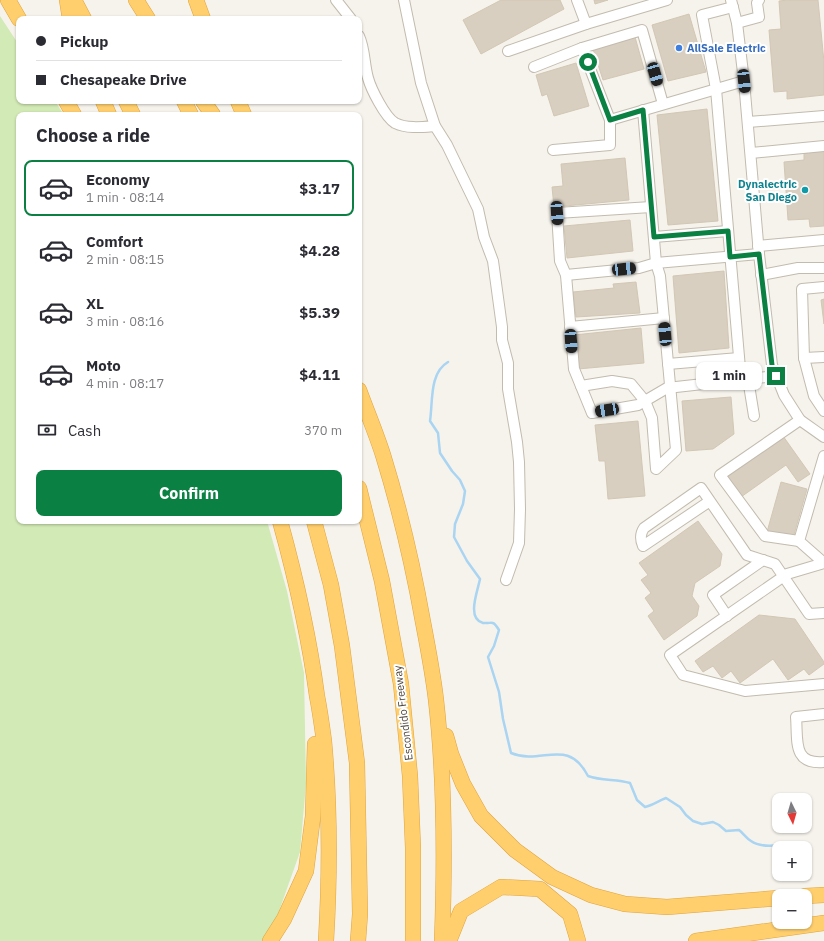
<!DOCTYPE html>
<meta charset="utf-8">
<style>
body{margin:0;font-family:"IBM Plex Sans",sans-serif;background:#f7f7f7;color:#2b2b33;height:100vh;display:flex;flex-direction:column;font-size:15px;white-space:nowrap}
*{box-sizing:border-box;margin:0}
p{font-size:13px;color:#7c7c81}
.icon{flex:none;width:22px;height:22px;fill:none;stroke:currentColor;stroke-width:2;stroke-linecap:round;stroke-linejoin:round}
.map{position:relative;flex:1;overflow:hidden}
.details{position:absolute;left:16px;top:112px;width:346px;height:412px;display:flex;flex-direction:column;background:#fff;border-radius:8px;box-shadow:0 1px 3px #0004}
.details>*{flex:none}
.top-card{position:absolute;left:16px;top:16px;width:346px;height:88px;border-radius:8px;box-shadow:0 1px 3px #0004;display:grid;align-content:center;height:88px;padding:0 20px;background:#fff}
.needle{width:26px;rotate:175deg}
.buttons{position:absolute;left:772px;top:793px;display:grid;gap:8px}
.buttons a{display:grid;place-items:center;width:40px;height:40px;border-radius:8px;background:#fff;box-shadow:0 1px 3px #0004;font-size:20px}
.end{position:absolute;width:18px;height:18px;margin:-9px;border:5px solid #0b8043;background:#fff;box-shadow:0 0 0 2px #fff}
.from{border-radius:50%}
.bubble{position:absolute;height:28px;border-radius:8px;background:#fff;box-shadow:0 1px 3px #0004;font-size:13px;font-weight:700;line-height:28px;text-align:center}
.car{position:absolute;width:12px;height:24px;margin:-12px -6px;border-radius:5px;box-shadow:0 0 3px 1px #0007;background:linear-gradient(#222 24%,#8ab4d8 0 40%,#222 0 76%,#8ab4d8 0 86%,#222 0)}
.top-card b{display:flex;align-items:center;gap:14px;height:38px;font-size:15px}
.top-card b+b{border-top:1px solid #e1e1e2}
.top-card i{width:10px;height:10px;background:#2b2b33}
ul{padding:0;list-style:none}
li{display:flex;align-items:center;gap:12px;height:56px;margin:0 8px 6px;padding:0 12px;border:2px solid transparent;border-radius:8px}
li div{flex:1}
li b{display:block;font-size:15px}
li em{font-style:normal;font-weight:700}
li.selected{border-color:#0b8043}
li>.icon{width:36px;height:36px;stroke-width:1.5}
h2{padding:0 20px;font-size:18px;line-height:48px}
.pay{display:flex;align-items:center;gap:10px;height:44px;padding:0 20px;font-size:15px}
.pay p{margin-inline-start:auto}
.cta{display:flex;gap:8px;margin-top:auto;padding:8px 20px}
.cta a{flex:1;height:46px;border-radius:8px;background:#0b8043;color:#fff;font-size:16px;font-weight:700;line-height:46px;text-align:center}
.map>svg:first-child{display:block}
.green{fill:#d2eab5}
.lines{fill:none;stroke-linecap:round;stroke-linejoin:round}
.stream{stroke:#a9d4f2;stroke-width:2.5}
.building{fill:#d8cfc1;stroke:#d3c7b4}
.minor-casing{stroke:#c2bbae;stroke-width:12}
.highway-casing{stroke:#e0a43c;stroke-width:16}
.minor{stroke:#fff;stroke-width:10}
.highway{stroke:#ffcf6e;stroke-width:15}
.route{stroke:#0b8043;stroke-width:5}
.shop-dot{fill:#3f7fe0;stroke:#fff;stroke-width:1.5}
.culture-dot{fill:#0f9aa8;stroke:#fff;stroke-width:1.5}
.labels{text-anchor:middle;stroke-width:4;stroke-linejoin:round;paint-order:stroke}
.shop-label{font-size:11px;font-weight:bold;fill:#366cbe;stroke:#fff;text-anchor:start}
.culture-label{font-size:11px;font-weight:bold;fill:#0d838f;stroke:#fff;text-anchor:end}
.street-label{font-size:11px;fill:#4b4439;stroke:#fff}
</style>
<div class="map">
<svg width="824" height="941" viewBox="0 0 824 941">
<rect width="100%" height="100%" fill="#f6f3ec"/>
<polygon class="green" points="0,16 19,45 19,101 55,101 64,115 19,115 19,521 267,521 287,591 304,673 306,783 300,852 273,928 263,941 0,941"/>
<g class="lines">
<path class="stream" d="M448 362C429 373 433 402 430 421L438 433 440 453 452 471 460 480 465 491 463 504 455 524 454 537 467 561 480 579C478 590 466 619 483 623 493 624 492 619 499 630L494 646 488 657 499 692 503 719 511 753C542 766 567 736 588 776 602 781 616 779 630 783L637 800 645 807C653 805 658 801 666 798L680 807 686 815 693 821 702 824 713 822 719 825 726 831 739 830C743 833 746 838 751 841 758 846 771 846 779 845"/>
</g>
<g class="building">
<polygon points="501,0 560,0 564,9 481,54 463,20"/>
<polygon points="594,0 608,0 595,4"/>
<polygon points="788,0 818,0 824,62 824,95 787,99 787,91 774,92 769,30 781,29 779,1"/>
<polygon points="689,14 706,72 668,81 652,25"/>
<polygon points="635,37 644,69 603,80 593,49"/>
<polygon points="576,63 589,106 554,116 547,94 542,96 536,75"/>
<polygon points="707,109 718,221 668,225 657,115"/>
<polygon points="824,149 824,226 810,227 809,219 788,220 784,162 804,160 804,150"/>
<polygon points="625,158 629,200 554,207 552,187 563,186 561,164"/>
<polygon points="630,220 633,251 567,258 564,226"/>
<polygon points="724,271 729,348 679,353 673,276"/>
<polygon points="636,282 640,313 576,317 573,292 614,288 613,284"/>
<polygon points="824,299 824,324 821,300"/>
<polygon points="641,328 644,363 578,369 574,335"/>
<polygon points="731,397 734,434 713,449 686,451 682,401"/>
<polygon points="638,421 645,496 608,499 605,461 599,461 595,425"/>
<polygon points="783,436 810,474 798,482 786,465 741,497 726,475"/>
<polygon points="781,482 807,489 793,538 767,532"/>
<polygon points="698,521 722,554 720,566 695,583 692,596 699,606 697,616 664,640 648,616 654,611 645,598 651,593 641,580 648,575 639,563"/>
<polygon points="759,615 795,619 824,662 824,664 809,675 804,669 788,680 773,659 740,683 731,671 722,678 713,666 703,672 695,661"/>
</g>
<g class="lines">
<g class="minor-casing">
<g id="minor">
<polyline points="336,0 351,19"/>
<polyline points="404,0 421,83 435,126 447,145 478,209 484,237 493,261 502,327 502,340 508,363 508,389 517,442 519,462 520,509 519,543 506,580"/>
<polyline points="577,0 586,24"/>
<polyline points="731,0 737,23 744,81 759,254 772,365 784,395 800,420 824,437"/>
<polyline points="733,7 702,15 716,89 741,380"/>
<polyline points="737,23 759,17 757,3 759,0"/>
<path d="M359 36C365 49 364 64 368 78 371 89 385 117 395 123 407 129 423 127 435 126"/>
<polyline points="582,48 642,30 663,104"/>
<polyline points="508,51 586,24 667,0"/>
<polyline points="534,67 582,48 610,120"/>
<polyline points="748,122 824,116"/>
<polyline points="553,150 610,145 610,120 744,81"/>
<polyline points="751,153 824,146"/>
<polyline points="651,207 557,213 560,261 566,275 574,369 592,413 638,405 667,388 776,376"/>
<polyline points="654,237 728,231"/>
<polyline points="758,246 824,240"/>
<polyline points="566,275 639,268 656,263 759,254"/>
<polyline points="761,275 798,268 824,268"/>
<polyline points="824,287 802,289 804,358 814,396 824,411"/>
<polyline points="570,327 664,318"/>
<polyline points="804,358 824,357"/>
<polyline points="668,364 739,358"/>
<polyline points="748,379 754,416"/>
<polyline points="581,386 612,381 631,384 645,401 652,418 656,469 676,450 660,276 656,263 643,110"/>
<polyline points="824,456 799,541 824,563"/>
<path d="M710 501 643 546C640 539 640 534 644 528L701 488 747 555 775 564 809 614 824 613"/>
<polyline points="799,541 765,536 720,475 800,420"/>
<polyline points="824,563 787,574 670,655 683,675 745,691 824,684"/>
<polyline points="727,616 713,595 763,560"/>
<path d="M824 714 796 717C798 740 792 765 824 762"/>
</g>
</g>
<g class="highway-casing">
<g id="highway">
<polyline points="8,0 19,19"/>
<polyline points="67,0 70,19"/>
<polyline points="74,0 84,19"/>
<polyline points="136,0 148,19"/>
<polyline points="196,0 203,19"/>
<polyline points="66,101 74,115"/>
<polyline points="103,101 109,115"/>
<polyline points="126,101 133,115"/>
<polyline points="184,101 191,115"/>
<polyline points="203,101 213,115"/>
<polyline points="238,101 244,115"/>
<path d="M359 390C367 412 376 433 383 455 400 510 413 566 423 622 428 648 433 674 436 700 445 780 445 861 442 941"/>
<polyline points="359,488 382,581 401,684 410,776 413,848 413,941"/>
<path d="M280 521C296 579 309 636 317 696 320 711 322 726 324 741 330 807 330 874 326 941"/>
<polyline points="314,521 331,585 342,646 357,763 360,914 358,941"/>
<polyline points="446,736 451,754 463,784 481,816 515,850 552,877 591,895 625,904 667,907 779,898"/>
<polyline points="805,896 824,895"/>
<polyline points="270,941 284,919 306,871 313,816 315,744"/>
<polyline points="449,941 461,911 501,887 540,889 570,914 578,941"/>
<polyline points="696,941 824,923"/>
</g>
</g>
<use href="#minor" class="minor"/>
<use href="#highway" class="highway"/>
</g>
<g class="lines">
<polyline class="route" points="588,62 610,120 643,110 654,237 728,231 730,257 759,254 772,365 776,376"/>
</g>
<circle class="shop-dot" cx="679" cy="48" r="4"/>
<circle class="culture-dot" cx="805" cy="190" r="4"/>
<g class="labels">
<g class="shop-label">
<text x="687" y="52">AllSale Electric</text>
</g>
<g class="culture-label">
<text x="797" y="188">Dynalectric<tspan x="797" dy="13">San Diego</tspan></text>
</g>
<g class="street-label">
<text transform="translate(403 713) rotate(-97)" y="4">Escondido Freeway</text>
</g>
</g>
</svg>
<div class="buttons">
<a><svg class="needle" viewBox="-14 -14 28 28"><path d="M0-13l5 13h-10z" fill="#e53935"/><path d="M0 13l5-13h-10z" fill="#7c7c81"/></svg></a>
<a>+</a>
<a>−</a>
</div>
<i class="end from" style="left:588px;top:62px"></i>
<i class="end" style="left:776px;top:376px"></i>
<div class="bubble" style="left:696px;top:362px;width:66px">1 min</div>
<i class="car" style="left:655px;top:74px;rotate:164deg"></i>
<i class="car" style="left:744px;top:81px;rotate:174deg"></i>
<i class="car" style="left:557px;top:213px;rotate:176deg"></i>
<i class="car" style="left:624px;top:269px;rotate:84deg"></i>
<i class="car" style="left:665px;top:334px;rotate:355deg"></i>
<i class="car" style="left:571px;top:341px;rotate:176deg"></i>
<i class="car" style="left:607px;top:410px;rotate:261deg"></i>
<div class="top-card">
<b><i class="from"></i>Pickup</b>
<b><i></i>Chesapeake Drive</b>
</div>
<section class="details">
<h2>Choose a ride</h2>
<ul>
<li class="selected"><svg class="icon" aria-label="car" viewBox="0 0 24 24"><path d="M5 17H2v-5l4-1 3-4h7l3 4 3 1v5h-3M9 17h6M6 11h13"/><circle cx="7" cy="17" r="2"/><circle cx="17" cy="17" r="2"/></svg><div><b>Economy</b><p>1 min · 08:14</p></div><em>$3.17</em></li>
<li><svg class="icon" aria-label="car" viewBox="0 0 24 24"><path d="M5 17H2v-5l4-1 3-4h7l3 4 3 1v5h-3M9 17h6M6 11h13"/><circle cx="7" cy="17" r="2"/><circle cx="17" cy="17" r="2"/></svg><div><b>Comfort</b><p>2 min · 08:15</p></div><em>$4.28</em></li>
<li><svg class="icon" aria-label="car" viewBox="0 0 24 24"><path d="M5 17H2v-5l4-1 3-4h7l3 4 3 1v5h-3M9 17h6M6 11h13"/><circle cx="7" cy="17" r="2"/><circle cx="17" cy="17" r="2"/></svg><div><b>XL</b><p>3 min · 08:16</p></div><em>$5.39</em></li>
<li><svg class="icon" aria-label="car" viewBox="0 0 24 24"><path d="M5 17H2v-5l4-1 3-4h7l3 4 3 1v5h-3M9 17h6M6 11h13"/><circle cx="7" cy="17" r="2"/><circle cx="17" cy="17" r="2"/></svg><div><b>Moto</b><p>4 min · 08:17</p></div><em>$4.11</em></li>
</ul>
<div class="pay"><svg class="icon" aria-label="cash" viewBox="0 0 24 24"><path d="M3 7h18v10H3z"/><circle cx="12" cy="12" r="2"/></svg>Cash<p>370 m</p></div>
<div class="cta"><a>Confirm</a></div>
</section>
</div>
